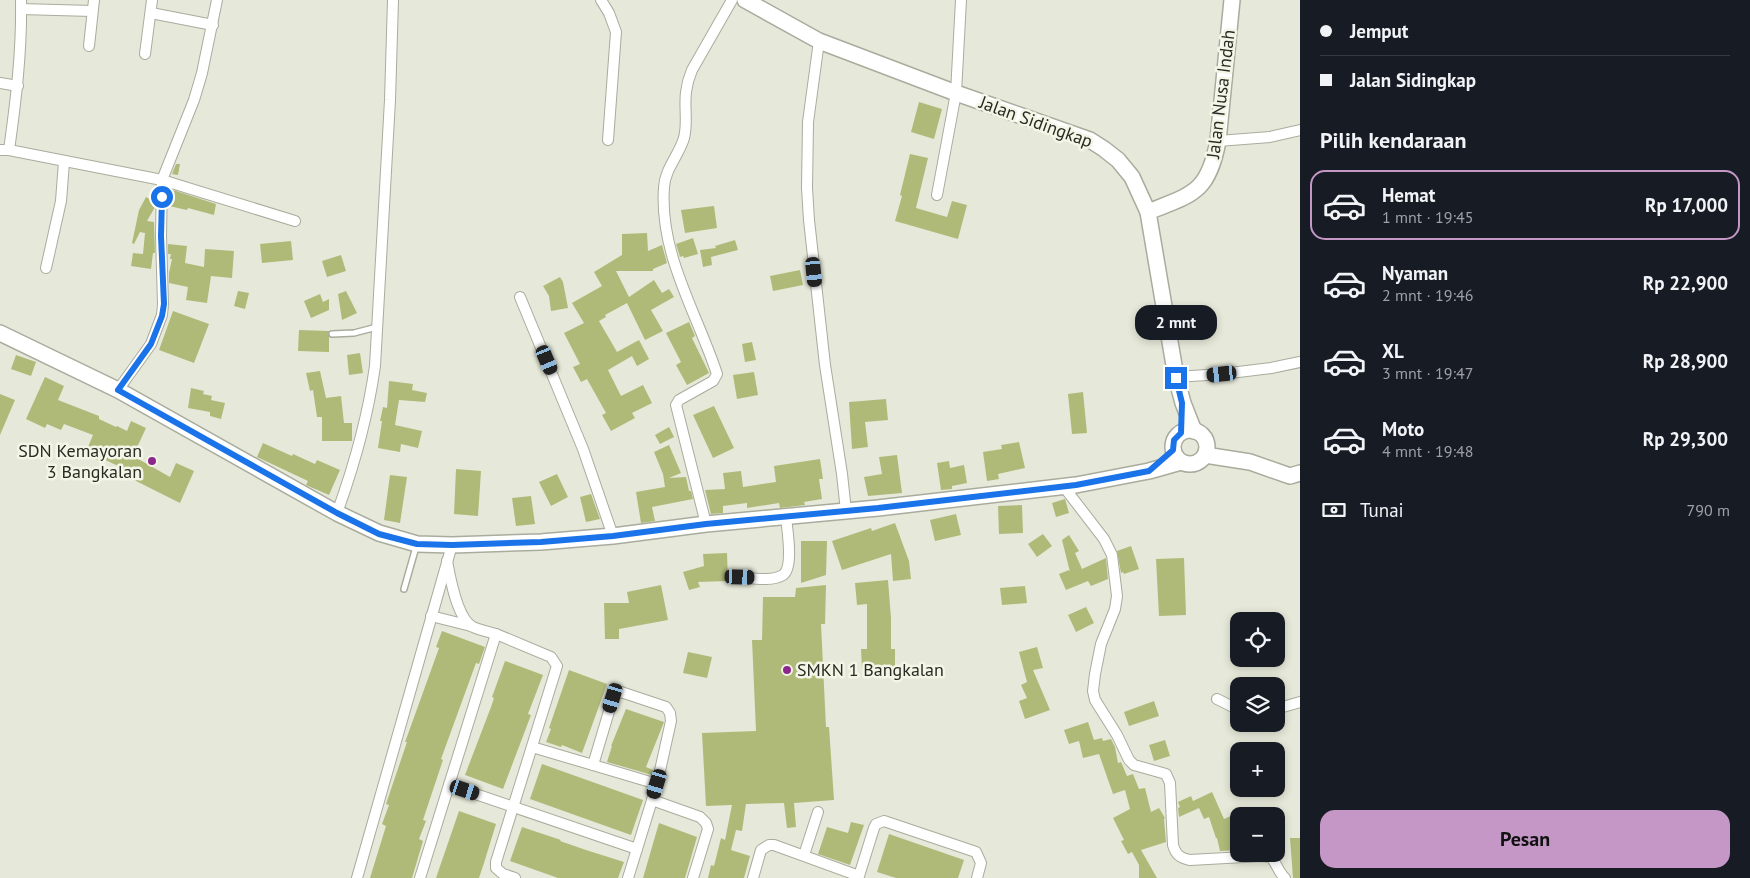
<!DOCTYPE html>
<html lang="id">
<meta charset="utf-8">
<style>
body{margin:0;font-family:"PT Sans",sans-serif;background:#242831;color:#f1f3f6;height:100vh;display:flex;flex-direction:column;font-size:19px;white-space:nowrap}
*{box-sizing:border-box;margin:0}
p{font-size:16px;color:#9ea1a6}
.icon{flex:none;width:28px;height:28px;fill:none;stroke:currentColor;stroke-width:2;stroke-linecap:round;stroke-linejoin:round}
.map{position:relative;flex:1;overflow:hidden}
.drawer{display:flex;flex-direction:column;background:#171b24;width:450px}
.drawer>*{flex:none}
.banner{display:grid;align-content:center;height:110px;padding:0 20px;background:#171b24}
.buttons{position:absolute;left:1230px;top:612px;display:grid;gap:10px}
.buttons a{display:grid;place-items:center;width:55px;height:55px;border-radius:10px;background:#171b24;box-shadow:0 2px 8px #0003;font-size:25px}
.end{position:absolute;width:22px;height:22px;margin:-11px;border:6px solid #1a73e8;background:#fff;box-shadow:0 0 0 2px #fff}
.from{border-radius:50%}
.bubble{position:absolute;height:35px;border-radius:15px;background:#171b24;box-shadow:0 2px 8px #0003;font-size:16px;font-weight:800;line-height:35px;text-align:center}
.car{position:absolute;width:15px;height:30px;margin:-15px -8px;border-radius:6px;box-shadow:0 0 4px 1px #0007;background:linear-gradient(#222 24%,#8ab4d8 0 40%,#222 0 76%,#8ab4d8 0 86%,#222 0)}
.banner b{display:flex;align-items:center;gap:18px;height:48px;font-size:19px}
.banner b+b{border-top:1px solid #363941}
.banner i{width:12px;height:12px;background:#f1f3f6}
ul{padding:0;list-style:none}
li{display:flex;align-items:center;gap:15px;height:70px;margin:0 10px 8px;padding:0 10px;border:2px solid transparent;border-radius:15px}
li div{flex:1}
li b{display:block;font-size:19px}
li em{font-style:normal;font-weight:800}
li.selected{border-color:#c497c7}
li>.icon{width:45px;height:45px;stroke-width:1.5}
h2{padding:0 20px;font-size:22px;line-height:60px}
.pay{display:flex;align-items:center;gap:12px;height:55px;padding:0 20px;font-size:19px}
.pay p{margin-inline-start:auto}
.button{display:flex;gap:10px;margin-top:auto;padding:10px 20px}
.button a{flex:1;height:58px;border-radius:15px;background:#c497c7;color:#111;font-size:20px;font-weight:800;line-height:58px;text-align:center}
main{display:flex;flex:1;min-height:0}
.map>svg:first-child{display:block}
.building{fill:#afba79}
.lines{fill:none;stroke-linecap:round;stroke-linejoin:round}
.lane-casing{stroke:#a9ac9d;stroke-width:8}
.street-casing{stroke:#a9ac9d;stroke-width:12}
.secondary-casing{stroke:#a9ac9d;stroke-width:18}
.lane{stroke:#fff;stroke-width:5}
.street{stroke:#fff;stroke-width:10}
.secondary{stroke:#fff;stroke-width:15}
.route{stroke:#1a73e8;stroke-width:6}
.poi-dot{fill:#8d278d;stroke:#f3f6e6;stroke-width:2}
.labels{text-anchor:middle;stroke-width:5;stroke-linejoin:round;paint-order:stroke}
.street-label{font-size:18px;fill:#292a24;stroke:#f3f6e6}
.poi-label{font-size:18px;fill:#292a24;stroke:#f3f6e6;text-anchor:end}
</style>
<main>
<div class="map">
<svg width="1300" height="878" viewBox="0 0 1300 878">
<rect width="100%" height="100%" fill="#e6e9d9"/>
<g class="building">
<polygon points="919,102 942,109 934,139 911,132"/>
<polygon points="910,154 928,158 916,208 947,217 952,201 967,205 958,239 895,221 902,196 900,195"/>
<polygon points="176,164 180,164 178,175 172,174"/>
<polygon points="173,190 216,204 214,215 188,208 187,210 169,206"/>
<polygon points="146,197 155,202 155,207 147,221 154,222 155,253 153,253 151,269 131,266 133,253 143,254 145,233 140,232 134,244 132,243 139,210"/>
<polygon points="714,206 717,228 685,233 681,210"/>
<polygon points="647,233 648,251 662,245 667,263 653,269 653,271 616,271 629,297 654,280 662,293 669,289 674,297 651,310 663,331 645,340 627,303 605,315 606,317 599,321 617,352 639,340 649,359 637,366 632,356 608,370 621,396 643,385 652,403 632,413 635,418 611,431 602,415 606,413 587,379 581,382 573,367 580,364 564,333 584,323 572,303 602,286 594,272 622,255 622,234"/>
<polygon points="693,238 698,254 684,258 683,256 680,257 676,244"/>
<polygon points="735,240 738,250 711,257 712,265 703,267 700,250 716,248 715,246"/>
<polygon points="291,241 293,260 262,263 260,244"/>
<polygon points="168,244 187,246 185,263 204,267 205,249 234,251 232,278 211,276 207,303 186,300 188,287 169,283 169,273 172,259 170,259 171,254 168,254"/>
<polygon points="341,255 346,271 327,277 322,261"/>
<polygon points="800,270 803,285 773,291 770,276"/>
<polygon points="560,277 563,282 568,308 551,311 549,296 543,286"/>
<polygon points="238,291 249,293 245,309 234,306"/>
<polygon points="346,291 357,313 342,320 338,294"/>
<polygon points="320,294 323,302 329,299 329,310 311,318 304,301"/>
<polygon points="173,311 209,324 194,363 159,350"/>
<polygon points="689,322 695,336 692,338 709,373 687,385 676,365 681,362 666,333"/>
<polygon points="299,330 329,331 329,352 298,351"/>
<polygon points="752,342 756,360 745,362 742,344"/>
<polygon points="360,353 363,373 349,375 347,355"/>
<polygon points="16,355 36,362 31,376 11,369"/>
<polygon points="320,371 326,398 341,396 344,423 352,423 352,441 322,441 322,417 317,417 313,390 310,391 306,373"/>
<polygon points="754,372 758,395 737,399 733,375"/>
<polygon points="45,377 64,386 58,400 99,416 99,419 116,427 117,426 127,431 131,421 146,428 133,456 170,477 176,463 194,471 180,503 126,476 129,471 101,458 99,461 85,454 93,435 64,424 61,430 47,424 45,428 26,419"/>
<polygon points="389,381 413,384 412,390 427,393 425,402 399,400 395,425 422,431 418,448 401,444 400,452 378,448 382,421 380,421 383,407 387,408"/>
<polygon points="191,388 204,391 203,394 212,396 211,400 225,403 221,419 210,416 210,412 188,408"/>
<polygon points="1083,392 1087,433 1072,434 1068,394"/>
<polygon points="0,394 15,400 0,435"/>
<polygon points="886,399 888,420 865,422 868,447 852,449 849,402"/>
<polygon points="714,406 734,448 713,458 693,415"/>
<polygon points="669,427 674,437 660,444 655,435"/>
<polygon points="1019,442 1025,468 998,474 999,479 987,481 983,452 1002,449 1001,445"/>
<polygon points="263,443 292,456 293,454 315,464 317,460 340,470 329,495 306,485 308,481 257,457"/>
<polygon points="669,445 681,473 669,478 686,477 689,491 691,491 693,499 652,507 655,521 641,523 636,492 665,487 663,474 654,452"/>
<polygon points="897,455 902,493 868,496 864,477 882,474 879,457"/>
<polygon points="820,459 823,479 819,479 822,499 804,502 805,505 780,508 779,503 747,508 747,503 723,506 723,513 711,514 705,490 725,489 723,473 741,471 743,487 776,482 774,466"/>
<polygon points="949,461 950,468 964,465 967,483 952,486 952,489 941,490 937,463"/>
<polygon points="456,469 481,471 478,516 454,514"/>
<polygon points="557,474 568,497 551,506 539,482"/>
<polygon points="390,475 407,477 400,523 384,520"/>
<polygon points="591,494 600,519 586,522 580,497"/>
<polygon points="531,496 535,524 516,526 512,498"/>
<polygon points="1065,499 1069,513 1056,517 1052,503"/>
<polygon points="1022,505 1023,533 999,534 998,506"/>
<polygon points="956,514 961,535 935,541 930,520"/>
<polygon points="895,523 909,561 911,579 893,581 891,554 842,570 832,541 871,528 872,531"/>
<polygon points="1043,534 1052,546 1037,557 1028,544"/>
<polygon points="1069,535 1079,551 1075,553 1082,569 1106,558 1108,579 1091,586 1088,581 1066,590 1059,574 1069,570 1070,572 1062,540"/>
<polygon points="801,541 827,541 826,575 801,583"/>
<polygon points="1131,546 1139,569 1124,574 1123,572 1121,573 1117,551"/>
<polygon points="727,553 728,581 698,582 700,587 689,590 683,572 704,566 703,554"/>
<polygon points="1184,558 1186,615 1159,616 1156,559"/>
<polygon points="888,580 891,618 891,649 895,649 895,669 862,669 861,649 867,649 867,604 857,605 855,583"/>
<polygon points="661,585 668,620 619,629 619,639 605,639 604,603 629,603 627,592"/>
<polygon points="826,585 825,624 821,624 826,727 829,727 834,800 794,803 796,827 787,828 784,803 746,804 742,831 736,830 731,850 750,856 744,878 708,878 711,865 714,866 721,838 725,840 732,805 706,806 702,733 756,731 752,640 762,640 763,597 795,597 796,588"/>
<polygon points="1025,586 1027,603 1002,605 1000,588"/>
<polygon points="1086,607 1094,623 1076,632 1068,615"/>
<polygon points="442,631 485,647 479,664 476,663 441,759 443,760 423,820 426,821 419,839 423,841 412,878 370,878 386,826 382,824 389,805 386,804 407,742 405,742 408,734 439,648 436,647"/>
<polygon points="1037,647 1043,668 1033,670 1050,710 1025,719 1019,701 1027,698 1021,685 1027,682 1019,652"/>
<polygon points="688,652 712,657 707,678 683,673"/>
<polygon points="505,661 543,675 528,714 531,715 503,789 465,775 491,707 494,698 492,697"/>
<polygon points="569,670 607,684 582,753 562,745 561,747 546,742 551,729 549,728"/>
<polygon points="1154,701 1159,716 1129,726 1124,712"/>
<polygon points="626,709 664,722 646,767 653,770 652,775 607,762 612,746 611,746"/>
<polygon points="1088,722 1094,740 1102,738 1103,741 1111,739 1115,747 1118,763 1121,762 1127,776 1133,774 1139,789 1145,788 1151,812 1159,808 1165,818 1164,819 1166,842 1141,850 1157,878 1139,878 1139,865 1132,852 1128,854 1121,841 1124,840 1113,818 1130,809 1125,790 1113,794 1099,754 1083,758 1079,741 1069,744 1064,730"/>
<polygon points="1165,740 1170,756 1154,761 1149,745"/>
<polygon points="542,764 643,800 631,835 530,799"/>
<polygon points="1212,792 1224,819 1231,816 1239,839 1239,850 1220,851 1217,838 1216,838 1209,817 1204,819 1199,808 1179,817 1178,808 1180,807 1178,802 1191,796 1193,801"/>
<polygon points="459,811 496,824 484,863 479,878 436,878"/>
<polygon points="851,822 864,825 850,865 818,854 827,827 848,833"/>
<polygon points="659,823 697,837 685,878 643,878"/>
<polygon points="522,827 561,840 560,841 586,850 624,862 618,878 558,878 510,861"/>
<polygon points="889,834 964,860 958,878 896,878 877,872"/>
<polygon points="1290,838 1300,838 1300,878 1293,878"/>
</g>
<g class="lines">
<g class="lane-casing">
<g id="lane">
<polyline points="332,334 354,333 377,327"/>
<polyline points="404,589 416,547"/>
</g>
</g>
<g class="street-casing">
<g id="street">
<polyline points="601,0 609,13 616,32 608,140"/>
<polyline points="21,9 92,11"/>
<polyline points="151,13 213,25"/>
<polyline points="819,41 808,122 807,188 809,220 825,365 842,474 846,511"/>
<polyline points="89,46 94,0"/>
<polyline points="145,54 152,0"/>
<polyline points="0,83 18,86"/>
<polyline points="1218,141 1270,137 1300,130"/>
<polyline points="0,150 9,150 162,180 295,221"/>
<path d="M9 150C16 100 22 50 21 0"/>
<polyline points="937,195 956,93 961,0"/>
<polyline points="46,268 61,201 64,162"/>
<polyline points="520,297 583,449 613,536"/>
<polyline points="1176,377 1222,374 1271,368 1300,362"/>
<polyline points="118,390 151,344 162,315 163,304 161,236 162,180 194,100 202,73 217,0"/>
<path d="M1064 487 1104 539 1112 555 1117 596 1115 609 1101 644 1095 674 1093 691 1095 700 1117 735 1129 760 1134 765 1166 774 1170 783 1173 845C1176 855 1180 858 1190 860L1262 856 1271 857C1277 864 1278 872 1285 878"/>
<path d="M337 513C354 466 368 416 375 366L390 100 393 0"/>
<path d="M706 524 676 405 679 400 713 381 717 374C697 313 659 254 664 187 665 169 679 155 684 138 688 123 684 107 686 92 687 84 689 77 692 70L732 0"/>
<path d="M740 577C752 578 772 582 783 575 794 567 787 529 786 517"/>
<polyline points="431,616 471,626"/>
<polyline points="496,634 551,657 557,666 496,862 496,868 503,874 515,878"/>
<polyline points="1217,699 1239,710"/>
<polyline points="1276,709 1300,702"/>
<polyline points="532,747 593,765 613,698 616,694 621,692 666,707 670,713 671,721 657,784 628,878"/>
<polyline points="593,765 657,784"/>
<polyline points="449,785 637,849"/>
<polyline points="652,800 700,817 706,823 708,829 693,878"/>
<polyline points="804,855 818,812"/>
<polyline points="357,878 452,545"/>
<path d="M420 878 496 634C488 632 480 630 473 627 457 619 450 577 447 561"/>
<polyline points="753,878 761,850 769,845 774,845 859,876 874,828 876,824 884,821 976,852 981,863 977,878"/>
</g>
</g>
<g class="secondary-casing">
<g id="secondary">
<polyline points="745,0 819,41 956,93 1090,140 1104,149 1118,160 1132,177 1148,212 1176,377 1183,403 1194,431"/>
<path d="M1148 212C1193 194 1208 193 1218 141L1232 0"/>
<polyline points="0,333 118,390 337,513 379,533 417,544 452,545 541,542 613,536 706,524 878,508 1076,485 1149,471 1181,462"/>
<circle cx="1190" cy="447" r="17"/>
<polyline points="1205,455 1250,462 1290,476 1300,473"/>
</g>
</g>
<use href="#lane" class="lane"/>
<use href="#street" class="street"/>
<use href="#secondary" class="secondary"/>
</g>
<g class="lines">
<polyline class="route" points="162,197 161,236 164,304 162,316 151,344 118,390 337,513 379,534 417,544 452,545 541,542 613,536 706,524 878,508 1076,485 1149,471 1173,450 1174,440 1181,433 1182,403 1176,378"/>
</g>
<g class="poi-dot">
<circle cx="152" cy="461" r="5"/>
<circle cx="787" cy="670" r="5"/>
</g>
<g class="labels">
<g class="street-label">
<text transform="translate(1221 94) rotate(-83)" y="6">Jalan Nusa Indah</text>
<text transform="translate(1036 122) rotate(20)" y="6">Jalan Sidingkap</text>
</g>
<g class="poi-label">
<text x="142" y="457">SDN Kemayoran<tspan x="142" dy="21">3 Bangkalan</tspan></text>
<text x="797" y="676" text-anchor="start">SMKN 1 Bangkalan</text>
</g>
</g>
</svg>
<div class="buttons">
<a><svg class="icon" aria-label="locate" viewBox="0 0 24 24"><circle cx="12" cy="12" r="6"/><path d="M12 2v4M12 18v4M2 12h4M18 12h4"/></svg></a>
<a><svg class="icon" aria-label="layers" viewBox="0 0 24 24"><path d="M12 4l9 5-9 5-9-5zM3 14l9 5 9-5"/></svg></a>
<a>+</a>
<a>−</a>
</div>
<i class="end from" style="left:162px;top:197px"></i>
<i class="end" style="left:1176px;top:378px"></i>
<div class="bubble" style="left:1135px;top:305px;width:82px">2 mnt</div>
<i class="car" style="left:814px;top:272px;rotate:174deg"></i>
<i class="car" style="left:547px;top:360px;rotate:157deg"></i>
<i class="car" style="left:1222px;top:374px;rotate:264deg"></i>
<i class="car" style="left:740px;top:577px;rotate:92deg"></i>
<i class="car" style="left:613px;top:698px;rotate:197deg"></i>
<i class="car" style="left:657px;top:784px;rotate:197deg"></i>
<i class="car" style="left:465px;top:790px;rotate:108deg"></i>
</div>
<section class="drawer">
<div class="banner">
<b><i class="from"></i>Jemput</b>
<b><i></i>Jalan Sidingkap</b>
</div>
<h2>Pilih kendaraan</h2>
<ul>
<li class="selected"><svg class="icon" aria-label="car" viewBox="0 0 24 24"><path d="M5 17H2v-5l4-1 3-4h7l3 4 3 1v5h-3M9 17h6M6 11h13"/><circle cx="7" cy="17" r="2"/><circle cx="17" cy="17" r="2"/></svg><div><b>Hemat</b><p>1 mnt · 19:45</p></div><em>Rp 17,000</em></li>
<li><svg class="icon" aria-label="car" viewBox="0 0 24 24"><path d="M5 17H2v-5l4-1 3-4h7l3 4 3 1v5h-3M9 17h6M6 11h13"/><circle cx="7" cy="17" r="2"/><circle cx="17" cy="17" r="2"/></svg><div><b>Nyaman</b><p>2 mnt · 19:46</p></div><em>Rp 22,900</em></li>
<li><svg class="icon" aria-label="car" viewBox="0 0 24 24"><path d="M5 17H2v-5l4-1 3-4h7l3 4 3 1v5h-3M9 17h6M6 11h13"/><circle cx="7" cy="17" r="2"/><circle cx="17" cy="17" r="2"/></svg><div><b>XL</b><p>3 mnt · 19:47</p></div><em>Rp 28,900</em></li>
<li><svg class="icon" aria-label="car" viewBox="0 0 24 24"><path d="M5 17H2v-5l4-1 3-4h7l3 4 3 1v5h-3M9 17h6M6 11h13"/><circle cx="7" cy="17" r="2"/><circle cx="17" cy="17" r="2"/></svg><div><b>Moto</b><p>4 mnt · 19:48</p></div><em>Rp 29,300</em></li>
</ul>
<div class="pay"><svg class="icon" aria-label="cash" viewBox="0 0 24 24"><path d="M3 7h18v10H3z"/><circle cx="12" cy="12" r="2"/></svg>Tunai<p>790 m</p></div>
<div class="button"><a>Pesan</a></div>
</section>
</main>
